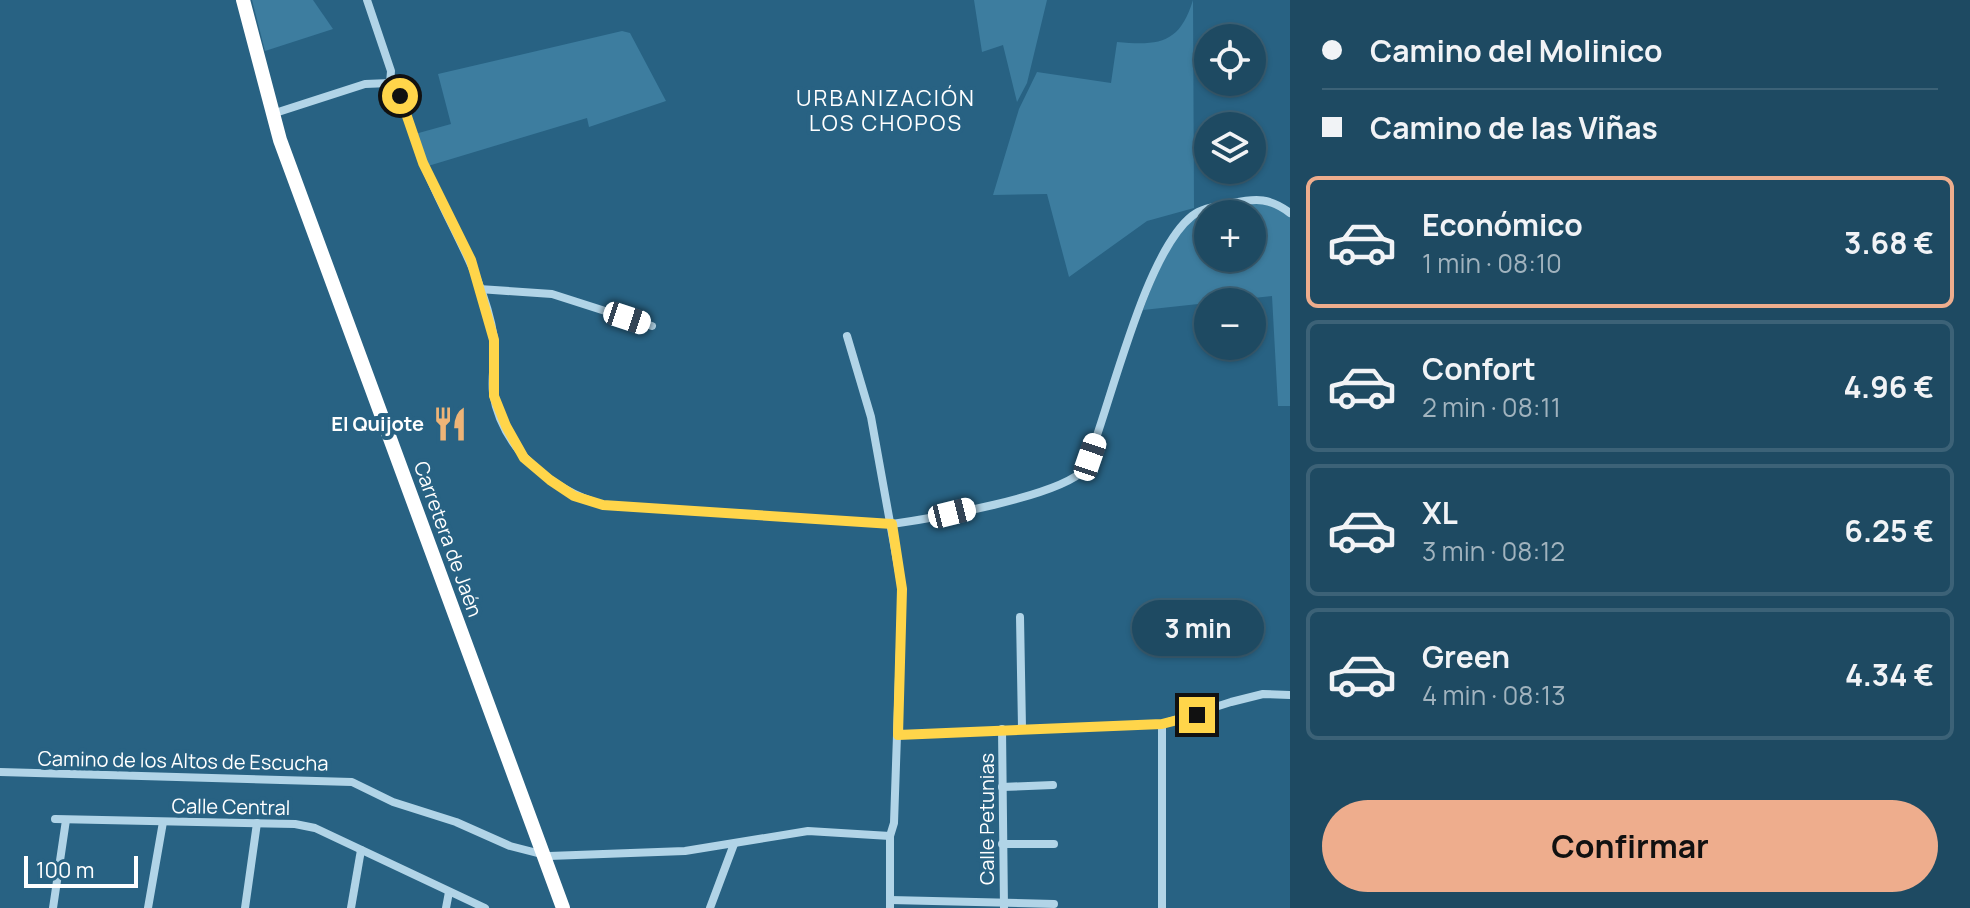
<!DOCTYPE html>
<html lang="es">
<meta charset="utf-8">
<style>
body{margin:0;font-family:Manrope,sans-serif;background:#2b546b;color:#f1f3f6;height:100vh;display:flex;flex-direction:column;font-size:30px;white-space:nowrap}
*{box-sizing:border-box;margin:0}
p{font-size:26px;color:#a1b3be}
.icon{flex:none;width:44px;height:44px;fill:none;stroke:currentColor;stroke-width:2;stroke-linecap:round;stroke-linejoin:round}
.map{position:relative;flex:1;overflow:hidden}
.drawer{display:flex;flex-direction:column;background:#1e4a62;width:680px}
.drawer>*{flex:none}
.guide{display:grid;align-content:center;height:176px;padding:0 32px;background:#1e4a62}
.buttons{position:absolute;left:1194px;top:24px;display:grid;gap:16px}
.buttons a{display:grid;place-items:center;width:72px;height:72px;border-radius:50%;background:#1e4a62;box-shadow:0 2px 6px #0004,0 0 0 2px #3c6277;font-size:40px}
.scale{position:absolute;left:24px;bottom:20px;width:114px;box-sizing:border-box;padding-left:8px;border:4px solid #fff;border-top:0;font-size:22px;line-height:28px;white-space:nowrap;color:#fff;-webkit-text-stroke:6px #286283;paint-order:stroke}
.end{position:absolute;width:36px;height:36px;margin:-18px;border:10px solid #ffd54a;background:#111;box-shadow:0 0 0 4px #111}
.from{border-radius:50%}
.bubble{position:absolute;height:56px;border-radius:28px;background:#1e4a62;box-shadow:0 2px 6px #0004,0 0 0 2px #3c6277;font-size:26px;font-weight:700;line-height:56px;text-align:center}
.car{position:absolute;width:24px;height:48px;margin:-24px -12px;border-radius:10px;box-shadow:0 0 6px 2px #0007;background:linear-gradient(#fff 24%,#345 0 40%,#fff 0 76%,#345 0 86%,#fff 0)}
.guide b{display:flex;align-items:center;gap:28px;height:76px;font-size:30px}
.guide b+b{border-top:2px solid #3c6277}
.guide i{width:20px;height:20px;background:#f1f3f6}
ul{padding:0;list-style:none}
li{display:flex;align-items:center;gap:24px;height:132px;margin:0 16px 12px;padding:0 16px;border:4px solid #3c6277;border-radius:12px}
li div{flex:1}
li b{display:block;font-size:30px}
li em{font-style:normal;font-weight:700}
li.current{border-color:#eead8d}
li>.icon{width:72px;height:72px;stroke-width:1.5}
.cta{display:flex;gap:16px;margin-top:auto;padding:16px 32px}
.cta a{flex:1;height:92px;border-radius:48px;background:#eead8d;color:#111;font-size:32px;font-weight:700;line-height:92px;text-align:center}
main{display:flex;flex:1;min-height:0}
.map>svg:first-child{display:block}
.green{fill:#3d7d9f;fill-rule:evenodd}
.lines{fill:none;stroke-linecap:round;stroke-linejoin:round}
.street{stroke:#b1d4e7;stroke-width:8}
.highway{stroke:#fff;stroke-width:14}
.route{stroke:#ffd54a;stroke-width:10}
.labels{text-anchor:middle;stroke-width:8;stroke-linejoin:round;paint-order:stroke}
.poi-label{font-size:20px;font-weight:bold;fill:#fff;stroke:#286283;text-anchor:end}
.street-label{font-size:20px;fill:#fff;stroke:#286283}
.neighbourhood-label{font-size:22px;letter-spacing:2px;fill:#fff;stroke:#286283}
</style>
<main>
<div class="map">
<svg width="1290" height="908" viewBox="0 0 1290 908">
<rect width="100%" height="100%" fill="#286283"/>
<g class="green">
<polygon points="252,0 313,0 333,29 265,51"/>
<polygon points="974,0 1047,0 1027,83 1017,102 1003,45 982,52"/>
<path d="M1193 0 1194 208 1147 221 1069 277 1047 194 993 195 1019 109 1037 72 1111 83 1117 42C1160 46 1180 43 1193 0Z"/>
<polygon points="622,31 630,33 666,101 589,127 587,118 428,166 415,134 451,124 438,74"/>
<path d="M1252 202 1273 205 1290 217V406H1278L1272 296 1143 310C1153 283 1172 234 1197 217 1212 208 1235 206 1252 202ZM1208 214H1252V258H1208Z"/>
</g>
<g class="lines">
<g class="street">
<polyline points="367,0 391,71 390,83"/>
<path d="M272 114 365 84 390 83C408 106 412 136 423 162 446 221 484 274 494 338 496 356 491 375 493 393 502 450 552 490 603 505L892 524C933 518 1059 497 1085 469 1110 408 1144 254 1192 216 1203 207 1220 206 1233 203 1257 198 1270 198 1290 213"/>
<polyline points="479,289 552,294 652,326"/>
<polyline points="847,336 871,417 902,589 894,823 890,836 890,908"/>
<polyline points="1020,617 1022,728"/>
<polyline points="1002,729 1004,908"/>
<polyline points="898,735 1162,724 1231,702 1263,694 1290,695"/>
<polyline points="0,772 352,782 393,802 456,822 510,846 549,856 685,851 808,831 890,836"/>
<polyline points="1002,787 1053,785"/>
<polyline points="55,819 295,824 315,828 485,908"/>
<polyline points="1002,844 1054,844"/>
<polyline points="890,900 1054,904"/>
<polyline points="53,908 66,820"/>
<polyline points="148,908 163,822"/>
<polyline points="245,908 257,823"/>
<polyline points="351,908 361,850"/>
<polyline points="446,908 449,892"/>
<polyline points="710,908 734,844"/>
<polyline points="1162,908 1162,724"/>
</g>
<polyline class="highway" points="243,0 280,140 563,908"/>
</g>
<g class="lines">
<polyline class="route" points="400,96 423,163 471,260 494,340 494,396 506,426 524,458 550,480 574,496 603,505 892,524 902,589 898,735 1162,724 1197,715"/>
</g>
<defs>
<g id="restaurant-bare" transform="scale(2.76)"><path d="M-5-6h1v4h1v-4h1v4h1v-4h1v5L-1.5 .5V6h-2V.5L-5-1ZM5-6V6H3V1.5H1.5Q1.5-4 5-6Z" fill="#eeb477" stroke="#286283" stroke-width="2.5" paint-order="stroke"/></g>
</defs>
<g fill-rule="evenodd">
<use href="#restaurant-bare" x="450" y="424"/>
</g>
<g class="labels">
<g class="poi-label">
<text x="424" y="431">El Quijote</text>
</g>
<g class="street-label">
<text transform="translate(448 539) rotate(70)" y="7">Carretera de Jaén</text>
<text transform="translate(183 761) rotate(1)" y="7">Camino de los Altos de Escucha</text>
<text transform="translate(231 807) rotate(1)" y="7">Calle Central</text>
<text transform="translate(987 819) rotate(-90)" y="7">Calle Petunias</text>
</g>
<g class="neighbourhood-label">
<text x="886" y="106">URBANIZACIÓN<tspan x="886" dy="25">LOS CHOPOS</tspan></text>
</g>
</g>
</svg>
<div class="buttons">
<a><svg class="icon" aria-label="locate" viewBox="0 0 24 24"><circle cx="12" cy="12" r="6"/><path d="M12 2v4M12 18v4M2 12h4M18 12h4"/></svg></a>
<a><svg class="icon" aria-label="layers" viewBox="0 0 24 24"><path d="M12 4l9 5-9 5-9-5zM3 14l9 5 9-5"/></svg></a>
<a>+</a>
<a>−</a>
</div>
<div class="scale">100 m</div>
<i class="end from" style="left:400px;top:96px"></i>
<i class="end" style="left:1197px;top:715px"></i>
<div class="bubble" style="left:1132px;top:600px;width:132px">3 min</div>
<i class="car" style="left:627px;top:318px;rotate:108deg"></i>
<i class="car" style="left:1090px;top:457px;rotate:19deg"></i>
<i class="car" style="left:952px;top:513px;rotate:76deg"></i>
</div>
<section class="drawer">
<div class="guide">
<b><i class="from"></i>Camino del Molinico</b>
<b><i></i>Camino de las Viñas</b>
</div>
<ul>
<li class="current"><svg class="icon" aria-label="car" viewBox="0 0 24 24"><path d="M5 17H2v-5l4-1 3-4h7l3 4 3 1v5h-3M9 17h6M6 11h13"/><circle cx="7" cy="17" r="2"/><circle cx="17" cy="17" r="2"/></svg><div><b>Económico</b><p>1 min · 08:10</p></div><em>3.68 €</em></li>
<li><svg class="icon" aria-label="car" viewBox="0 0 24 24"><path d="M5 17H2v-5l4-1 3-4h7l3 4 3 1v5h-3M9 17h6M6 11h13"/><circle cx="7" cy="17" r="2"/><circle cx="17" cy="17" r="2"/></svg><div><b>Confort</b><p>2 min · 08:11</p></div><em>4.96 €</em></li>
<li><svg class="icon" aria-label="car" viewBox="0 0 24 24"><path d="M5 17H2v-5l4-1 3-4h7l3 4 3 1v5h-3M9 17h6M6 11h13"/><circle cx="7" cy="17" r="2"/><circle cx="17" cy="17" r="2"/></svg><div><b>XL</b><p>3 min · 08:12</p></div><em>6.25 €</em></li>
<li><svg class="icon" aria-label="car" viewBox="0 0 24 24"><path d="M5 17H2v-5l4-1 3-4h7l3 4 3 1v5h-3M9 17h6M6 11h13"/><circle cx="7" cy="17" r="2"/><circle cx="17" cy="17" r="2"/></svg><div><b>Green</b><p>4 min · 08:13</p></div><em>4.34 €</em></li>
</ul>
<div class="cta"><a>Confirmar</a></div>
</section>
</main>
